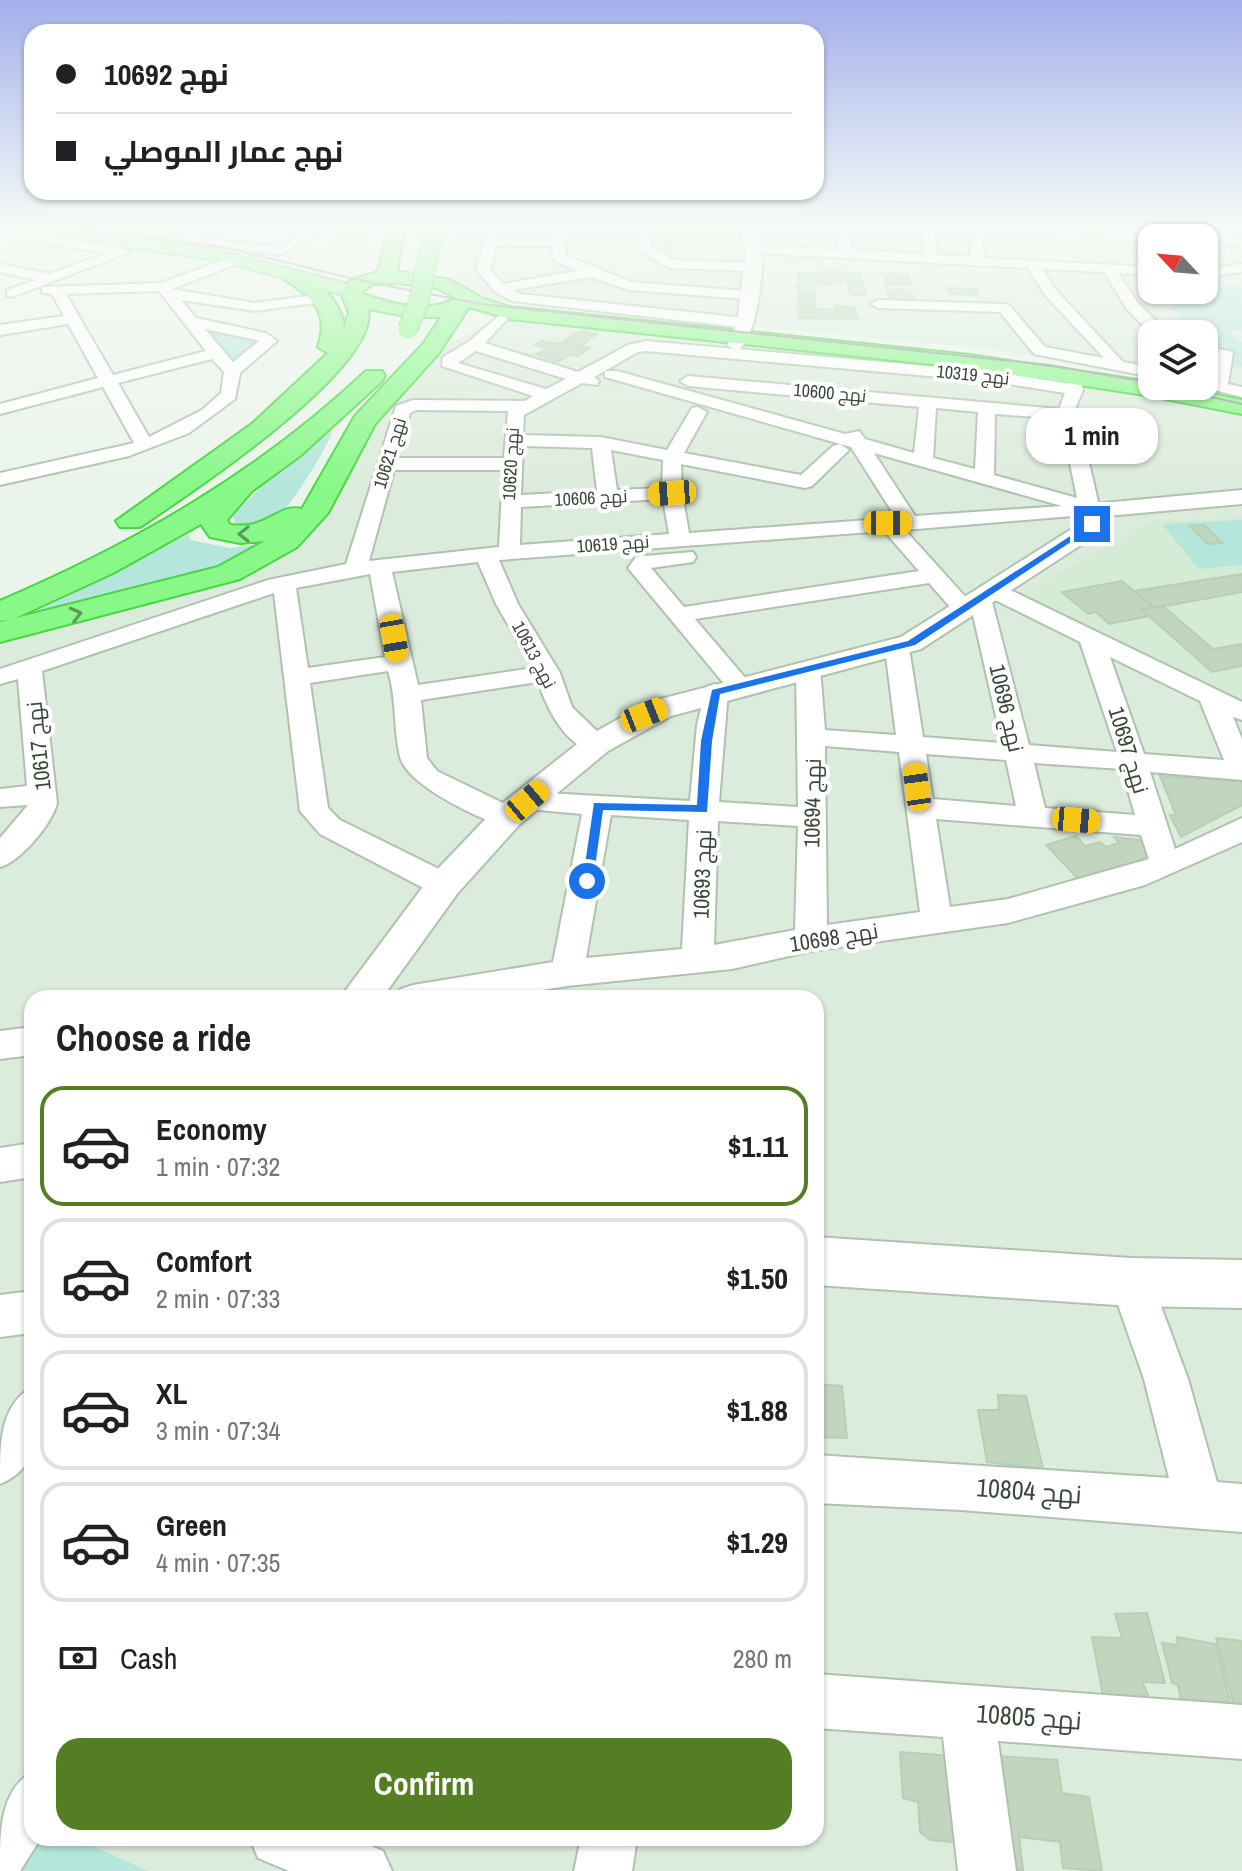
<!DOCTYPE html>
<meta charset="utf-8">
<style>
body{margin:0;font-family:"Archivo Narrow",Cairo,sans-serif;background:#f6f6f6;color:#202124;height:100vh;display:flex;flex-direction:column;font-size:30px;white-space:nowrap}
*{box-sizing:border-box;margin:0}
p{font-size:26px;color:#757577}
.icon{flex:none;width:44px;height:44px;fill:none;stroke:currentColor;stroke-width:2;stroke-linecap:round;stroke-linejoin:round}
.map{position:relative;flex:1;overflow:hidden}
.drawer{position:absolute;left:24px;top:990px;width:800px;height:856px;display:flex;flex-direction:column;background:#fff;border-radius:24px;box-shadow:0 2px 6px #0004}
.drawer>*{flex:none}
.top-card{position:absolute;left:24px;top:24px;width:800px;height:176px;border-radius:24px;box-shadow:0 2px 6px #0004;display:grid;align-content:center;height:176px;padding:0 32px;background:#fff}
.needle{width:52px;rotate:296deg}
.buttons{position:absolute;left:1138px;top:224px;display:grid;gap:16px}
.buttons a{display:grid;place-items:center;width:80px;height:80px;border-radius:16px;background:#fff;box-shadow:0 2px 6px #0004;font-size:40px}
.end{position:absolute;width:36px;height:36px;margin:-18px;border:10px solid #1a73e8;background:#fff;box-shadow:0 0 0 4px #fff}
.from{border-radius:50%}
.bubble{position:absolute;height:56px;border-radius:24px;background:#fff;box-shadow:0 2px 6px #0004;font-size:26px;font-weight:700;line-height:56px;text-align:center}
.car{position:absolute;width:24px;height:48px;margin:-24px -12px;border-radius:10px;box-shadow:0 0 6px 2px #0007;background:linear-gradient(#f5c518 24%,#345 0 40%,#f5c518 0 76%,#345 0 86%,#f5c518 0)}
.top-card b{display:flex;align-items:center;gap:28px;height:76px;font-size:30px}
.top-card b+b{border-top:2px solid #e0e0e0}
.top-card i{width:20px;height:20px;background:#202124}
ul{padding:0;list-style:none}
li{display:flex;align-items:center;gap:24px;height:120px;margin:0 16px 12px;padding:0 16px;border:4px solid #e0e0e0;border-radius:24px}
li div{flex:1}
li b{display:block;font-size:30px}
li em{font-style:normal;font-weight:700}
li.active{border-color:#537e24}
li>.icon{width:72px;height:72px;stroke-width:1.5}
h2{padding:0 32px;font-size:36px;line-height:96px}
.pay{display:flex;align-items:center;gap:20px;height:88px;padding:0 32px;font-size:30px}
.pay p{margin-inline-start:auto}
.cta{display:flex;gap:16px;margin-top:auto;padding:16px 32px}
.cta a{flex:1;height:92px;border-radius:24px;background:#537e24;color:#fff;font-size:32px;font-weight:700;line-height:92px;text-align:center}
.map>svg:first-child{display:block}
.residential{fill:#dcecdc;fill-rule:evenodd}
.education{fill:#d4ecd5}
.green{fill:#b4e6db}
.building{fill:#c1d5bf;stroke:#b5d0b3;stroke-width:2}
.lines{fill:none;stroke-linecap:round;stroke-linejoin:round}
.minor-casing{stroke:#b0c2af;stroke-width:4}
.tertiary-casing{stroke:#b0c2af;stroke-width:4}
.primary-casing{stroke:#6ddf6f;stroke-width:4}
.trunk-casing{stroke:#49d641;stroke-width:4}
.minor{fill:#fff;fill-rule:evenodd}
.tertiary{fill:#fff;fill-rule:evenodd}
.primary{fill:#9df9a0;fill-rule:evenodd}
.trunk{fill:#88f888;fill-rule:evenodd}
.tram{stroke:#989898;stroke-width:2}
.trunk-bridge-casing{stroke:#49d641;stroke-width:21;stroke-linecap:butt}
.trunk-bridge{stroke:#88f888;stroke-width:19}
.oneway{stroke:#5d975c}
.route{fill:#1a73e8}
.labels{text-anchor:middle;stroke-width:8;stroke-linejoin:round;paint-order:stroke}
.far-street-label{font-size:18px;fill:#394738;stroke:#fff}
.street-label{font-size:22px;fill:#394738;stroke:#fff}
.near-street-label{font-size:26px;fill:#394738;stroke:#fff}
</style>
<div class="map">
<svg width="1242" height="1871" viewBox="0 0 1242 1871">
<rect width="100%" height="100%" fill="#eaf4ea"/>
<g class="residential">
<path d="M455 226H1242V394L1204 386V334H1152V374L996 350 490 300 454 279 447 252ZM1152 238H1204V290H1152Z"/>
<path d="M520 317 992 365 1242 411V1871H0V641L256 570 374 423 449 344 488 323ZM32 998H816V1838H32Z"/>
</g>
<g class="education">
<polygon points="646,226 727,226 738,253 702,252 702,263 672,263 649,248"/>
<polygon points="1242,517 1242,705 1021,594 1154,521"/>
</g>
<g class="green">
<polygon points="1204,285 1242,287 1242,331 1230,331 1242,342 1242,367 1229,367 1228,386 1204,380 1204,334 1191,334 1188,325 1169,308 1179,307 1163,290 1204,290"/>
<polygon points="208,329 256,342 230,363"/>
<path d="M332 430C332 441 287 514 272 521 261 525 246 527 235 523L233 516 262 486Z"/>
<polygon points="1242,520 1242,565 1199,569 1162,524"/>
<polygon points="189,534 191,540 230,548 266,543 219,567 25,617"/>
<polygon points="27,1817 32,1838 75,1838 148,1871 0,1871 0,1862"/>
</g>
<g class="building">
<polygon points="345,226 368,226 357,239 366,238 364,243 329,242 341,238 349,227"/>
<polygon points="651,227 667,227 668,245 651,245"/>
<rect x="664" y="245" width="45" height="5"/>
<polygon points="820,272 841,272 844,282 824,285 818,282 816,274"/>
<polygon points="798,273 813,273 816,284 801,284"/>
<polygon points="844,273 859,273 863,284 848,284"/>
<polygon points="880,273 907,274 912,285 885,285 885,277"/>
<polygon points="797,284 812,284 815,295 800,295"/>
<polygon points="847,284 863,284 867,295 851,295"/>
<polygon points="946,288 976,289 978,295 950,294"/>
<polygon points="887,290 909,290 915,301 891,300"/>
<polygon points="797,295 813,295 816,307 800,307"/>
<polygon points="835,306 854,307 858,319 799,318 797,307 836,310"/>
<polygon points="579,331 597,334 581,346 562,343"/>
<polygon points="541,341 589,348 578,356 570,355 557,362 536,354 548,349 535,345"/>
<polygon points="1204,525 1222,543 1208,544 1190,526"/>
<polygon points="1242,574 1242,592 1155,608 1134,591"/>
<polygon points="1122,581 1155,608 1142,610 1150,616 1109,624 1096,612 1088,614 1062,592"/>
<polygon points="1163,606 1213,649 1242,644 1242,666 1212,672 1142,610"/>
<polygon points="1160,776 1242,781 1242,805 1181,837 1170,815 1176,815"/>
<polygon points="1076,836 1085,846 1100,842 1106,847 1119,843 1114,837 1150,841 1160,861 1085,886 1046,845"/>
<polygon points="816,1384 842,1386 847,1438 816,1437"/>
<polygon points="998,1395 1026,1396 1043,1469 987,1462 978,1410 999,1410"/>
<polygon points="1147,1613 1165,1683 1142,1682 1158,1717 1107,1717 1092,1637 1122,1638 1115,1614"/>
<polygon points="1177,1637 1216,1644 1233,1713 1184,1717 1178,1685 1172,1683 1162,1643 1178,1645"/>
<polygon points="1216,1638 1242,1641 1242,1724 1239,1724"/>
<polygon points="900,1752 964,1757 975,1844 930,1840 920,1832 918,1802 903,1798"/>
<polygon points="981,1755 1057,1760 1062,1793 1089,1797 1102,1871 1063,1868 1060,1842 1019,1837 1023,1870 994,1870"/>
</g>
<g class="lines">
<g class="minor-casing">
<g id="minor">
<path d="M104 226C161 226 216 244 273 246 291 247 308 226 331 226L279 255Z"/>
<path d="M489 226H501L498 238H552L553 226H565V255L631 282 747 291 754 295 747 299 629 290 591 277 513 290 520 294 746 318 754 323 746 328 512 301 494 291 476 269ZM496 246H552L553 260 577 271 503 284 490 269Z"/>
<polygon points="636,226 648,226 651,247 673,260 751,263 758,267 751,271 670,268 640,252"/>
<polygon points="832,226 844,226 851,238 852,250 924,254 922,226 934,226 937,255 971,257 971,235 987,226 1003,226 982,240 984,258 1152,267 1152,275 1118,273 1138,303 1157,322 1185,322 1193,327 1185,332 1148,330 1127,309 1104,272 1042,269 1055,289 1123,362 1152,367 1152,377 1034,354 1000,312 878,308 871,304 878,300 1004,304 1009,305 1045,347 1104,358 1045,295 1028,268 754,253 747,249 754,245 838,250 839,238"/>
<polygon points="1011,226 1037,226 1091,240 1085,244"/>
<polygon points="1150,226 1177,226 1242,239 1242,247"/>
<polygon points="1097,228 1152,238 1152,246 1093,235 1091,232"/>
<polygon points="0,229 123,248 130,252 12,297 7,296 7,290 36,280 0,272 0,264 50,274 107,253 0,237"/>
<path d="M237 255 244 259 242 262 172 289 255 303 323 294 330 298 323 302 255 311 181 300 196 318 266 333 277 341 240 373 235 399 189 433 129 456 0 485V473L134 443 103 387 0 414V404L98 378 68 324 0 335V325L64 316 52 294 42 293V287L161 283ZM159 291 206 351 113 375 66 294ZM205 329 256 340 259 341 233 362ZM212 359 224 372 221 393 202 410 149 437 118 383Z"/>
<polygon points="1242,264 1242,272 1204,277 1204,269"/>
<path d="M502 313 509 317 485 343 578 372 628 345 646 341 996 372 1066 383 1068 377H1080L1083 390 1076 407 1100 510 1097 514 905 530 970 602 973 595 985 594 986 586H1002L1242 702V720L1233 717 1242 739V780L1150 772 1175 849 1242 818V842L1145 885 1008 923 811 951 732 969 567 986 494 998H396L401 989 413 985 553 962 582 814 517 808 513 801 517 794 527 792 690 801 697 725 706 687 715 684 728 692 719 802 798 807 796 668 799 663H817L820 668 825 730 896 735 885 648 897 641 909 648 923 737 1002 743 973 615H957L929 583 695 619 753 687 740 695 731 692 628 568 636 557 644 556 693 552 696 557 693 562 651 568 684 607 919 571 884 531 499 560 518 604 560 673 572 707 610 744 606 750C571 759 547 709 538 682L421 700 427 758 437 771 517 810 521 817 517 824 507 827C479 819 408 786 400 757 393 729 397 699 388 671L310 683 328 808 340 820 455 877 459 885 455 893 444 896 433 893 320 834 300 811 274 593 42 671 57 803C52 824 20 862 0 867V838L28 805 0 807V789L27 786 18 679 0 684V669L268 580 346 564 396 406 413 400 525 401 533 396 442 366 443 357 468 342ZM476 351 566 379 546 389 458 363ZM646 351 996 382 1065 393 1059 409 688 376 680 381 688 386 919 407 914 453 865 439 859 431 845 434 617 371H605V377L851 447 896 518 689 533 682 493 681 464 805 488 812 486 849 450 840 444 833 446 801 475 684 453 707 412 698 407 692 408 667 450 601 437 523 435 524 415 582 383 597 385 599 381 594 377 638 352ZM936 408 978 412 975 469 933 458ZM416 410 508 411 504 458H397L410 413ZM995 414 1061 419 1077 498 994 475ZM523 446 592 448 597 491 521 495ZM611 450 663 460 662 488 617 490ZM874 453 1062 506 915 516ZM394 470H503L499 547 369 561ZM663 499 669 534 520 545 521 507ZM478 562 496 604 533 668 418 685 392 572ZM370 574 385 657 308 668 296 588ZM991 598 1080 642 1117 752 1029 745ZM1110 657 1200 701 1224 760 1144 754ZM825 746 899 752 920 912 827 925ZM926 754 1006 760 1016 806 933 799ZM1034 763 1122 769 1135 815 1045 808ZM611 815 689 820 682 949 586 958ZM936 819 1141 835 1149 859 1008 899 950 907ZM718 821 798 826 795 930 714 945Z"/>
<polygon points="1219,349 1233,352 1228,384 1242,387 1242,397 1198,386 1204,386 1204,378 1212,380"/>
<polygon points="32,1027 32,1055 0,1059 0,1031"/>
<polygon points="32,1143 32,1177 0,1182 0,1148"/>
<polygon points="1131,1262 1146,1268 1152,1282 1188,1379 1217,1482 1242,1484 1242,1532 961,1510 816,1503 816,1455 1169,1478 1144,1379 1110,1282 1116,1268"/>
<polygon points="32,1291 32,1333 0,1337 0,1295"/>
<polygon points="816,1674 1242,1705 1242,1759 998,1741 1016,1871 958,1871 943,1737 816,1728"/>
<path d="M32 1772V1838H41L20 1871H0C0 1830 0 1791 32 1772Z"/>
<polygon points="250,1838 352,1838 383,1851 392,1871 289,1871 258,1858"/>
<polygon points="581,1838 637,1838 632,1871 574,1871"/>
</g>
</g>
<g class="tertiary-casing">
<g id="tertiary">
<path d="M737 226H752C755 233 761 242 762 250 764 269 756 346 736 351L727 345 737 323 746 249Z"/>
<polygon points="1242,490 1242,504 1106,516 1093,537 921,649 671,716 608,751 519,825 457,894 382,998 340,998 431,876 495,809 586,737 649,702 901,637 1075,527 1083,518 1078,510 1082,505"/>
<polygon points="816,1237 1131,1258 1242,1260 1242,1308 1131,1306 816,1285"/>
<path d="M32 1387C32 1429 45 1465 0 1484 0 1441 0 1406 32 1387Z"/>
</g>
</g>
<g class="primary-casing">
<path id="primary" d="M6 226C126 226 242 255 357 287L360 291 350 297 223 261 14 231Z"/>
</g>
<g class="trunk-casing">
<path id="trunk" d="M388 226H405L397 271 450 280 484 299 510 307 969 355 1151 382 1152 386H1173L1242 400V414L1151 396 969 368 510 319 469 307 439 353 375 424 328 513 297 547 240 579 0 642V622L218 567 265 541 240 543 210 537 201 524 113 573 13 619 0 621V601C135 543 258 473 366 371H382L385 376 382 381 301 455 252 491 227 520 230 525C269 530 278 503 302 509L355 416 423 344 441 317H411L368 309C381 368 186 496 140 527H120L116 521 252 424 328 353 318 347C330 312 312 297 284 279V271C310 264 345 305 344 329L349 312 340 291 351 280 378 272ZM398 283 437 288 456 298C428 315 388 303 360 293L373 284Z"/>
</g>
<use href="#minor" class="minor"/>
<use href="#tertiary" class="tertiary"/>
<use href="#primary" class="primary"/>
<use href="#trunk" class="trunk"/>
<g class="tram">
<polyline points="48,226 226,248 363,281 481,304 1049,365 1152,383"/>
<polyline points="1163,386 1242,404"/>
</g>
<g class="trunk-bridge-casing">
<polyline id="trunk-bridge" points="408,329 419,301 434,226"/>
</g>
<use href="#trunk-bridge" class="trunk-bridge"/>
</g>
<defs><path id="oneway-chevron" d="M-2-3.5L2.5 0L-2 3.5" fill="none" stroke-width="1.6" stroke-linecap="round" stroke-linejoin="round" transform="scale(2)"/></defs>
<g class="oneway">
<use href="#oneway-chevron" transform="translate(244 534) rotate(180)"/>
<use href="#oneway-chevron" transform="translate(76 614) rotate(-14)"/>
</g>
<linearGradient id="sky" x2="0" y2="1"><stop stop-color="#a3b0ea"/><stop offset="0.46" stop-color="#f6faf6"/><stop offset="1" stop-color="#f6faf6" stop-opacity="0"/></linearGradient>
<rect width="1242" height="488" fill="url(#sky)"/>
<polygon class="route" points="1092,522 1095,526 915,645 720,694 712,741 707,812 603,810 593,881 582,885 594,803 697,805 701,741 712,690 908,641"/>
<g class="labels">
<g class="far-street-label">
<text transform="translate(973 375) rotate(6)" y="6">نهج 10319</text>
<text transform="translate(830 393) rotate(5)" y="6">نهج 10600</text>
<text transform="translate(390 453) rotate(-73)" y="6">نهج 10621</text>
<text transform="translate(511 464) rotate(-87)" y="6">نهج 10620</text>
<text transform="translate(591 498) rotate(-3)" y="6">نهج 10606</text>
<text transform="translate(613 544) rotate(-4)" y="6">نهج 10619</text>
<text transform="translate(534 655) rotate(62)" y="6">نهج 10613</text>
</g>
<g class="street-label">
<text transform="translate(1007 708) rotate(77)" y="8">نهج 10696</text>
<text transform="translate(38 746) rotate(-96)" y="8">نهج 10617</text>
<text transform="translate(1129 750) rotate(73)" y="8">نهج 10697</text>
<text transform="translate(812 803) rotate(-89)" y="8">نهج 10694</text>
<text transform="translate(702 874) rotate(-88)" y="8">نهج 10693</text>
<text transform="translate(834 937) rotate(-9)" y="8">نهج 10698</text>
</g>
<g class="near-street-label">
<text transform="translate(1029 1491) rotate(4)" y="9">نهج 10804</text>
<text transform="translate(1029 1717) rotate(4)" y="9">نهج 10805</text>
</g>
</g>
</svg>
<div class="buttons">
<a><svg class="needle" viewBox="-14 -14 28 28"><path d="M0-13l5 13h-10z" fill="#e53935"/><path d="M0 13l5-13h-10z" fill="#757577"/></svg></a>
<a><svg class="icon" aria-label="layers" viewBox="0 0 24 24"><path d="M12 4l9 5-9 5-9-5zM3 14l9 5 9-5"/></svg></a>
</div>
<i class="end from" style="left:587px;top:881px"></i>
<i class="end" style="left:1092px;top:524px"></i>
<div class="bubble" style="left:1026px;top:408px;width:132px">1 min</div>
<i class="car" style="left:672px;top:493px;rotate:266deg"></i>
<i class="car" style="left:888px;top:523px;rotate:90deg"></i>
<i class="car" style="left:394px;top:638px;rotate:170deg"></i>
<i class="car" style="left:644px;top:715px;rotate:68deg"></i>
<i class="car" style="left:917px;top:787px;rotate:352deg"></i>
<i class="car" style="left:527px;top:801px;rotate:50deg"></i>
<i class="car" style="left:1076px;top:820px;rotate:95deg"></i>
<div class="top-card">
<b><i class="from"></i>نهج 10692</b>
<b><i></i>نهج عمار الموصلي</b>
</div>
<section class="drawer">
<h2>Choose a ride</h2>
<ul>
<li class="active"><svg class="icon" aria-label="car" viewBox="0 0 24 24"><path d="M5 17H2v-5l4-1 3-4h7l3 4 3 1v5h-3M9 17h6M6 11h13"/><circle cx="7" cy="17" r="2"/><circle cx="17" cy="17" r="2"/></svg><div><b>Economy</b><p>1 min · 07:32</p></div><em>$1.11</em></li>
<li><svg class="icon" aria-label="car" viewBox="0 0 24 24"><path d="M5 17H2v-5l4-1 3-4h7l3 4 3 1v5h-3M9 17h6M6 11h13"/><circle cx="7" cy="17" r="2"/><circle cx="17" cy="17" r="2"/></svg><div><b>Comfort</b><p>2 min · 07:33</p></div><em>$1.50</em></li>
<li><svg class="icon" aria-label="car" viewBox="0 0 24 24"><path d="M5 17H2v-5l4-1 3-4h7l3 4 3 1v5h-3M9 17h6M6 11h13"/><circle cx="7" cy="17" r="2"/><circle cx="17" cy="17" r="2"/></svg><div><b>XL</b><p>3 min · 07:34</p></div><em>$1.88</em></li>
<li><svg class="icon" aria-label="car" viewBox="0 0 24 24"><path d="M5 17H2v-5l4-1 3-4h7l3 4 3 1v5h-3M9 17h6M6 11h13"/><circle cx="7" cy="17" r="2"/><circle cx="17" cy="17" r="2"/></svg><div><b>Green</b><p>4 min · 07:35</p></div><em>$1.29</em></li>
</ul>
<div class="pay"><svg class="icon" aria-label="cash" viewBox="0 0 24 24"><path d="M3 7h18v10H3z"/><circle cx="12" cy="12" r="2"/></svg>Cash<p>280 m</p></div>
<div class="cta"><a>Confirm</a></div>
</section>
</div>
